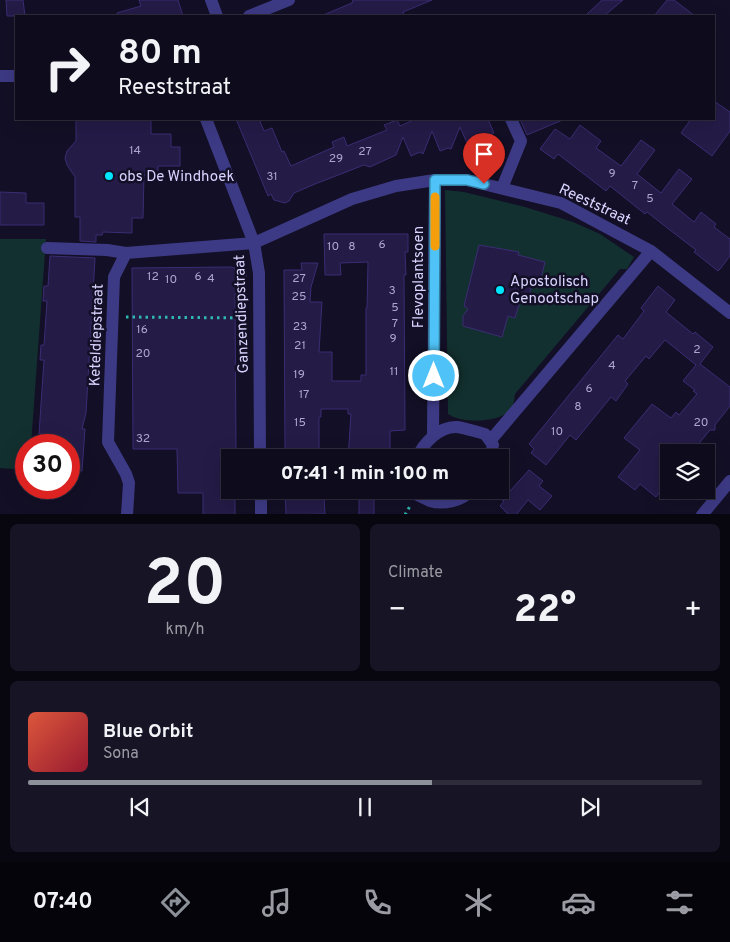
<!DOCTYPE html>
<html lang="en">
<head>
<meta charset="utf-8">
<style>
  :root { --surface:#0e0b1c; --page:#171425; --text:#f1f3f6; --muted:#9b9ba3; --line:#2e2b3b; --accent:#8c9099 }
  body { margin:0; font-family:Overpass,sans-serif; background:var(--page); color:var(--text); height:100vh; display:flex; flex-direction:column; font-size:19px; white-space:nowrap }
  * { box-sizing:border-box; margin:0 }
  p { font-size:16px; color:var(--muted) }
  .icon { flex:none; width:28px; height:28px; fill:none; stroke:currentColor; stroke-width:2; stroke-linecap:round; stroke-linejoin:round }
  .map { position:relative; height:514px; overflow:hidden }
  .drawer { display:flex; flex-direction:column; gap:10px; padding:10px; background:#08060f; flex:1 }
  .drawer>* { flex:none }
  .hud { position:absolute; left:15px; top:15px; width:700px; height:105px; border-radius:0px; box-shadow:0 5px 20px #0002,0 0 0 1px var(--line); background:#0e0b1c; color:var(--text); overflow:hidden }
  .tools { position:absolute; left:660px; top:444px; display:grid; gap:10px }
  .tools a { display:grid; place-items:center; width:55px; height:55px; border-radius:0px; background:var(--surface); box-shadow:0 5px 20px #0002,0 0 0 1px var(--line); font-size:25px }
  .speed { position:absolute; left:15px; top:434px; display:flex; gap:10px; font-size:25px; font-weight:700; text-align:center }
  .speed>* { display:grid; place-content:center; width:65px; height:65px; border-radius:50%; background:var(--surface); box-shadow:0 5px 20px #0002,0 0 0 1px var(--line); line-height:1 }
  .speed .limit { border:8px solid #d22; background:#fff; color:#111 }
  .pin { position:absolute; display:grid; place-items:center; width:42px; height:42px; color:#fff; margin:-51px -21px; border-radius:50% 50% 50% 0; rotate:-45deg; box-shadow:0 0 5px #0007 }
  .pin .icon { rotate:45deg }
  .me { position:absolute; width:55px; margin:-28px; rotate:0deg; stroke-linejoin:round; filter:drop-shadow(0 0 4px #0008) }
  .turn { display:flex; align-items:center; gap:18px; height:105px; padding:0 20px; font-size:22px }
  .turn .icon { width:65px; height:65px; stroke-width:2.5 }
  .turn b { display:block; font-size:35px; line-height:42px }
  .big { font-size:38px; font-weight:800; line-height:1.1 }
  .drawer .widget { flex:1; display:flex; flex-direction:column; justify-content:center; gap:8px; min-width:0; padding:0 18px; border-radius:8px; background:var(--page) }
  .drawer .dial { align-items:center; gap:0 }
  .dial b { font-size:65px; line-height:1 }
  .song { display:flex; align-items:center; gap:15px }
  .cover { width:60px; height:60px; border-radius:8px; background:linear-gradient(135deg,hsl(10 70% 55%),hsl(350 70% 35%)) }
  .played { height:5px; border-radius:2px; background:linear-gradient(90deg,var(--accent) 60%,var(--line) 60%) }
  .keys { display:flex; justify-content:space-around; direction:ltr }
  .heat { display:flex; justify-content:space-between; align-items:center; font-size:28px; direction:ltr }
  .drawer .tiles { flex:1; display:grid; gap:10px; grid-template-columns:1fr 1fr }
  .widget:last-child { grid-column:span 2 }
  .trip { position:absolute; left:221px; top:449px; width:288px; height:50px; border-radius:0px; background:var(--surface); box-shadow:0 5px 20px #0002,0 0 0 1px var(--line); font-weight:800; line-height:50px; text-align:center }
  .tab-bar { display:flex; height:80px; justify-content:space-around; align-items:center; background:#06040b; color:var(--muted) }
  .tab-bar .icon { width:35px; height:35px }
  .tab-bar .selected { color:var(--accent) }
  .tab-bar b { font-size:22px; color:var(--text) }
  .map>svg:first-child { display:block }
</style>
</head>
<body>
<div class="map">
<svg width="730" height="515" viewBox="0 0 730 515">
  <rect width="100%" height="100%" fill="#130f26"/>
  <path fill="#12302f" d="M445 190 464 192 525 207 573 222 600 234 634 257 627 269H620L515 394C514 399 514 406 511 409 500 423 462 424 448 414Z
    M0 239H46L31 445H26V470L0 468Z"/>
  <path fill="#241b47" stroke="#3b2d73" d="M6 0H23L25 16H7Z
    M139 0H178L183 16H118L117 13 141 6Z
    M353 0H432L403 12 404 16H321L352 3Z
    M602 0H623L604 16H585Z
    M667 0H674L695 16H654Z
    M714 101 730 112V131L712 156 681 133 691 119H714Z
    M76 119H151V134H171V147H180V166H158V175H144L143 218H132V233L103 232 102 235H96V242L80 241V217H75V177L67 165 65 158 67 151 76 141Z
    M236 119H259L264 131 272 128 282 152 284 151 291 166 334 147 332 142 344 137 347 146 387 130 384 125 397 120 400 126 416 119H488L494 133 486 136 488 142 470 150 460 127 451 149 448 148 440 151 432 131 423 154 420 152 411 156 403 137 396 155 370 167 364 165 315 184 294 193 289 201 285 203 274 200 271 194 268 196Z
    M520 119H565L527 135Z
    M580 125 601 141 596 148 621 166 641 140 655 150 637 174 661 193 679 169 692 179 672 204 694 222 701 212 716 224 714 227 730 239V256L720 269 718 271 694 252 696 250 670 230 647 212 645 214 610 186 606 191 558 154 554 159 540 149 555 129 570 139Z
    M0 192 26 193V203H44V225H0Z
    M324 234H408V252H405L406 275H404L405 430 390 431V458H348L351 414H348V409H321V417H319V458H306V450H285L284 270H302L301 263H318L311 287 310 302H322L319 352H332V381H361V375H366V308H367L368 262 340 263 341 275H325Z
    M479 245 519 252 518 255 545 262 540 282 533 280 528 300 521 298 515 318 508 316 502 337 463 326V316L468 309 464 306Z
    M50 256 95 258 86 413 82 429H85L82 471 69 470V445H56L57 435 39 434 44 360H40L41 345H44L47 301H43L44 286H48Z
    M230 267 235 268V273H246V294H235L236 451 235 457H230V490H235V515H203V493H178L177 449H133L132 268Z
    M658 286 675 300 666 312 693 334 695 332 713 347 700 364 730 387V406L715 425V430H710L692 452H669V497L661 490 656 497 640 484 635 490 618 477 640 450 624 438 652 404 671 418 676 412 679 415 697 394 693 391 695 390 683 381 696 365 665 340 649 359 646 356 625 381 628 384 616 401 611 397 576 440 570 435 546 465 531 453 534 449 529 444 618 335 623 339 644 311 641 308Z
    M529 470 543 481 539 486 552 496 540 510 528 500 516 515H509L500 506 504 501 502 500Z
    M285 490H311L312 496H324L325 514 286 515Z
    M359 490H374V515H359Z"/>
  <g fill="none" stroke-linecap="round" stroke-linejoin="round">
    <path stroke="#2fb8b0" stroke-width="3" stroke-dasharray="2.5 4" stroke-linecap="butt" d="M126 317 245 318
      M405 515 410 506"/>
    <path stroke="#3d3a85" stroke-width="12" d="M211 0 217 16
      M249 16 289 0
      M0 76H16
      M206 119 254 243 259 273 260 458
      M502 188 521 141 511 119
      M47 248 107 250 126 253
      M433 435 435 180
      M490 441 651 251
      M417 458C423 443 440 426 457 427 466 428 476 432 485 434L493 445 490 458
      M261 490V515
      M415 490V494C420 496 425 499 430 501 443 505 463 501 471 490
      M127 515 129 483 126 474 108 442 114 277 126 253 254 243 352 199 396 186 435 180H467L561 203 651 251 730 313
      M702 515 730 481"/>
  </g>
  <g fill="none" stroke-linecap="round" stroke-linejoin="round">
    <g stroke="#337fa1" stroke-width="12">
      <path id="route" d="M434 376 435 180H467L484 184"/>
    </g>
    <use href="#route" stroke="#4fc3f7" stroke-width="9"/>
    <path stroke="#f59e0b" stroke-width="9" d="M435 246V197"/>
  </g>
  <g fill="#00e5ff" stroke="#130f26" stroke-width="2">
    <circle cx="109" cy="176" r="5"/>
    <circle cx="500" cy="290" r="5"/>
  </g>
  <g text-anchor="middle" stroke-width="5" stroke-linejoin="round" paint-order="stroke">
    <g font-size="12" fill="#aca6d1">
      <text x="135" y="154">14</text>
      <text x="365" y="155">27</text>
      <text x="336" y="162">29</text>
      <text x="612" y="177">9</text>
      <text x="272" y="180">31</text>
      <text x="635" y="189">7</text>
      <text x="650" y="202">5</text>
      <text x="382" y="248">6</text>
      <text x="333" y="250">10</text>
      <text x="352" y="250">8</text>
      <text x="153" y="280">12</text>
      <text x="198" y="280">6</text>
      <text x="211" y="282">4</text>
      <text x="299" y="282">27</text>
      <text x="171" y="283">10</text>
      <text x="392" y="294">3</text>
      <text x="299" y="300">25</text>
      <text x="395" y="311">5</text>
      <text x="395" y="327">7</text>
      <text x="300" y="330">23</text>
      <text x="142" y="333">16</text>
      <text x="393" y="342">9</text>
      <text x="300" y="349">21</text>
      <text x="697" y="353">2</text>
      <text x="143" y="357">20</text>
      <text x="612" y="369">4</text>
      <text x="394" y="375">11</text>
      <text x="299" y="378">19</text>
      <text x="589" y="392">6</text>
      <text x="304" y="398">17</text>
      <text x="578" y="410">8</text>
      <text x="300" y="426">15</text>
      <text x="701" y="426">20</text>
      <text x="557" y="435">10</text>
      <text x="143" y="442">32</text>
    </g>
    <g font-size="15" fill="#d9d4ff" stroke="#130f26" text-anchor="start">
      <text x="119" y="181">obs De Windhoek</text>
      <text x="510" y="286">Apostolisch<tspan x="510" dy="17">Genootschap</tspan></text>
    </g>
    <g font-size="15" fill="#d9d4ff" stroke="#130f26">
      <text transform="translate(595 204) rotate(25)" y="5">Reeststraat</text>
      <text transform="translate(418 277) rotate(-90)" y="5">Flevoplantsoen</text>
      <text transform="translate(241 314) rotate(-92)" y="5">Ganzendiepstraat</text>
      <text transform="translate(96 335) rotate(-88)" y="5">Keteldiepstraat</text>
    </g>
  </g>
</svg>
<div class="tools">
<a><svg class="icon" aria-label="layers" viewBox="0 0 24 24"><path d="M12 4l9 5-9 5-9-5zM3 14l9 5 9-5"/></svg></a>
</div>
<div class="speed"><div class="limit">30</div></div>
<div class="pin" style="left:484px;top:184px;background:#d93025"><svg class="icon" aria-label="arrive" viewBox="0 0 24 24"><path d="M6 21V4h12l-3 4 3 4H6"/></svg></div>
<svg class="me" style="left:434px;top:376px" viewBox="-20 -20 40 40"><circle r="17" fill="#4fc3f7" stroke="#fff" stroke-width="3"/><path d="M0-11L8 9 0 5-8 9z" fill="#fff"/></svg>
<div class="trip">07:41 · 1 min · 100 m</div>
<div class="hud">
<div class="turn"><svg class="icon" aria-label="right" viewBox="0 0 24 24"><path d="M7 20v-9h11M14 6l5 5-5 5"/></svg><div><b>80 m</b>Reeststraat</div></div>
</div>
</div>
<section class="drawer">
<div class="tiles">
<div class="widget dial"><b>20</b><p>km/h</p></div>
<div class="widget"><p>Climate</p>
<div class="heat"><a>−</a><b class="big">22°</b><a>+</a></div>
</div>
<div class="widget">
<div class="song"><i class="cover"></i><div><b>Blue Orbit</b><p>Sona</p></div></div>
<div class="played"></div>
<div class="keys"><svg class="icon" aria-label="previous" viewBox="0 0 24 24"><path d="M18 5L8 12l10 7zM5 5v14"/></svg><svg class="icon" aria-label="pause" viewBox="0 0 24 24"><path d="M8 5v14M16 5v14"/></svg><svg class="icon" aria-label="next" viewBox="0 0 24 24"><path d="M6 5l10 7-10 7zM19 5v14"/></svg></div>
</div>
</div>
</section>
<nav class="tab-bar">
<b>07:40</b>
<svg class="icon selected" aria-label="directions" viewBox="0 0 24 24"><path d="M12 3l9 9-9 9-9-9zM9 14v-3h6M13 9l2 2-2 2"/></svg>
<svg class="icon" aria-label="music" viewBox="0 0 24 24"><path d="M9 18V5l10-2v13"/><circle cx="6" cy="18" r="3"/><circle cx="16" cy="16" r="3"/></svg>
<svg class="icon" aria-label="phone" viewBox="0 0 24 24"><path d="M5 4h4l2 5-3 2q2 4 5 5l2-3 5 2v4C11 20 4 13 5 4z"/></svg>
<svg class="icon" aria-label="climate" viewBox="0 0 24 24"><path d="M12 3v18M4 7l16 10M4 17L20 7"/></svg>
<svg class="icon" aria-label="car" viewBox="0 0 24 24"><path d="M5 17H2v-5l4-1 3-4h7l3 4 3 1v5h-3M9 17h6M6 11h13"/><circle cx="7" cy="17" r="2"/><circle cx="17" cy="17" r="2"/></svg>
<svg class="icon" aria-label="filters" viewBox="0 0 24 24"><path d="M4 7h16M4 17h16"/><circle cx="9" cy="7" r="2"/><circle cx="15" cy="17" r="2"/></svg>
</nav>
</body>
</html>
